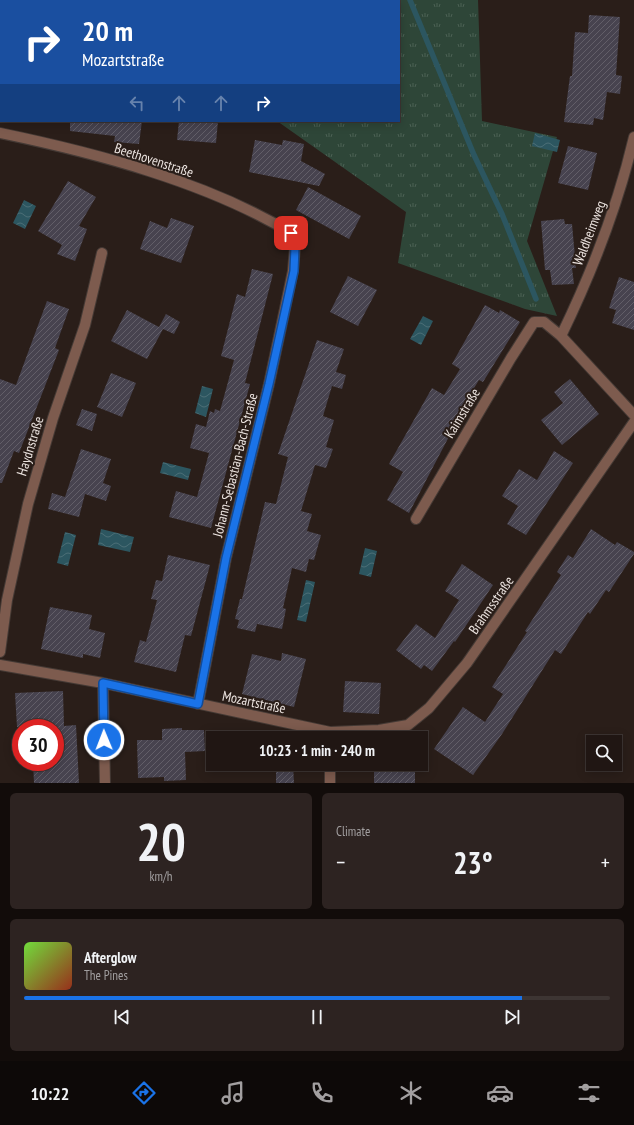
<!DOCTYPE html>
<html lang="en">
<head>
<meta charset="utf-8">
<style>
  :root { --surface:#201613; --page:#2d2321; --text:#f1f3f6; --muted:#a29fa0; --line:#3d3533; --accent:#1a73e8 }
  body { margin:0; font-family:"PT Sans Narrow",sans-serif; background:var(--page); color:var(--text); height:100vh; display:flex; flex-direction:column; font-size:15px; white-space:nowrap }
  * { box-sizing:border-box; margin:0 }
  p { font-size:13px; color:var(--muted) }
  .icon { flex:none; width:22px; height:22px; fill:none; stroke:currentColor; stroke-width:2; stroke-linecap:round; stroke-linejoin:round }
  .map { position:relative; height:783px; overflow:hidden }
  .sheet { display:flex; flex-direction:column; gap:10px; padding:10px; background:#120c0a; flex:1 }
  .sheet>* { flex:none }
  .top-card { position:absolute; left:0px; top:0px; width:400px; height:122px; box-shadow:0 2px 10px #0003,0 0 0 1px var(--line); background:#1a4fa0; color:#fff; overflow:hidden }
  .buttons { position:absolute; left:586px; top:735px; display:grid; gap:8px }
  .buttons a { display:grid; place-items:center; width:36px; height:36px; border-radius:0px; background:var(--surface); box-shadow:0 2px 10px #0003,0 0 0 1px var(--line); font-size:20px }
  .speed { position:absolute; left:12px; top:719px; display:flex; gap:8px; font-size:20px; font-weight:700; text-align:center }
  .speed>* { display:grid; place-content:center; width:52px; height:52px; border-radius:50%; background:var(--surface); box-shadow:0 2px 10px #0003,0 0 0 1px var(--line); line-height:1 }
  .speed .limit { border:6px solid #d22; background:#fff; color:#111 }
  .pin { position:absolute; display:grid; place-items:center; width:34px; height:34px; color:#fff; margin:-17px; border-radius:8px; box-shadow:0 2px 6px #0006 }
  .me { position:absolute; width:44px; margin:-22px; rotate:359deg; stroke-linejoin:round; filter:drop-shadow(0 0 3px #0008) }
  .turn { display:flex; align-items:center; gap:14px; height:84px; padding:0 16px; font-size:18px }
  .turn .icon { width:52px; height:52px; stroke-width:2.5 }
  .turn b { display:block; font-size:28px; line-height:34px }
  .lanes { display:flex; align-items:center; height:38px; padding:0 16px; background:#0003; justify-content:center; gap:20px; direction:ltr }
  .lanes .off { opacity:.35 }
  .big { font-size:30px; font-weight:700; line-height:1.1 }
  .sheet .widget { flex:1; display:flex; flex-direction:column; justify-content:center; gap:6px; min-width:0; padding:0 14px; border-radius:6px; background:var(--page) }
  .sheet .dial { align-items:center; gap:0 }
  .dial b { font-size:52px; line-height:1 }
  .song { display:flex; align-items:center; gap:12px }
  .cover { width:48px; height:48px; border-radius:6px; background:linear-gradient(135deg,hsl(100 70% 55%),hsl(10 70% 35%)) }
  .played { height:4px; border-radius:2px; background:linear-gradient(90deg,var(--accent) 85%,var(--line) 85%) }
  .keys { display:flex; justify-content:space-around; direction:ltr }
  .heat { display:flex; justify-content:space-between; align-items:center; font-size:22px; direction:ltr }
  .sheet .tiles { flex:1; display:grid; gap:10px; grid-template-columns:1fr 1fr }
  .widget:last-child { grid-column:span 2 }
  .trip { position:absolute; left:206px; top:731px; width:222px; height:40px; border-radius:0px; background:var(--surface); box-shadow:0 2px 10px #0003,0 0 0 1px var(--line); font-weight:700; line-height:40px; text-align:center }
  .tabs { display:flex; height:64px; justify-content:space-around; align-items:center; background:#0d0908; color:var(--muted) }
  .tabs .icon { width:28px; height:28px }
  .tabs .current { color:var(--accent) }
  .tabs b { font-size:18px; color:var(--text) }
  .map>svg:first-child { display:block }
</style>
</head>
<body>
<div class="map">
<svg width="634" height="783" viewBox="0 0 634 783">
  <defs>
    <pattern id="grass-tufts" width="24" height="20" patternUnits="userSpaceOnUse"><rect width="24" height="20" fill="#2e4638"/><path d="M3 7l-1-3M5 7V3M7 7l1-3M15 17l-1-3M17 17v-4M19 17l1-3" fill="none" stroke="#4c6154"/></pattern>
    <pattern id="water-waves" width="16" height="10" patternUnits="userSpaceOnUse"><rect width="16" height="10" fill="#2c5660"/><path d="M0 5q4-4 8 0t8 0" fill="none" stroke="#4b6e76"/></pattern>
    <pattern id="building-hatch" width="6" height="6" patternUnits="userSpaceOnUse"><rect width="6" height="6" fill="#47434f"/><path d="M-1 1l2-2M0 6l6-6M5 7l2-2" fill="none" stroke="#625e68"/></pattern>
  </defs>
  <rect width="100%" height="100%" fill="#2a1e19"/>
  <path fill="url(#grass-tufts)" d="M0 0H478L482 121 557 137 527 241 557 316 525 309 398 263 406 212 277 121H399V1H1V46Z"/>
  <path fill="url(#water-waves)" d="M535 133 560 140 557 152 532 146Z
    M24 200 36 206 25 229 13 223Z
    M423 316 433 321 421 345 410 339Z
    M202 386 213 389 206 417 195 413Z
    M163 462 191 469 188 480 160 473Z
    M101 529 134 537 130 552 98 545Z
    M65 532 76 535 68 566 57 563Z
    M365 548 377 551 371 577 359 574Z
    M306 580 315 582 306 622 297 620Z"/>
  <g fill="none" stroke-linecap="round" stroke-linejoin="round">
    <path stroke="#2c5660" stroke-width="5.5" d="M410 0 474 155 502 214 536 299"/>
  </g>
  <path fill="url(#building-hatch)" d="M589 15 620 17 616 75 622 76 620 94 607 92 603 120 594 118 593 125 564 122 570 76H572L575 32 588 33Z
    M70 121H142L139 144 114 142 115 136 70 131Z
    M179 121H218L216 143 177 140Z
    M255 140 282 145 283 140 304 144 301 161 325 174 319 186 249 172Z
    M568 146 597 153 588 190 558 183Z
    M68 181 96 197 79 226 87 229 75 261 57 254 62 245 38 231Z
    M308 187 361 216 349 239 296 210Z
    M171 218 194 226 181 263 140 249 150 221 167 228Z
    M564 219 565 224H572L576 268H572L574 284 552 285 550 270H545L541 221Z
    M252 269 273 274 245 383 250 384 211 528 169 517 176 491 197 497 209 453 190 448 196 424 206 427 210 411 214 413 215 409 220 411 234 360 221 356 237 294 245 297Z
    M348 276 377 290 358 326 330 312Z
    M619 277 634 282V330L612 323 616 310 609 308Z
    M47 301 69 309 55 348 59 350 19 453 14 451 2 483H0V379L16 385Z
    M485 305 499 313 500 310 520 322 483 382 479 380 463 406 468 409 457 429 454 427 409 513 387 500 403 472 389 464 432 388 444 395 460 369 452 364Z
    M127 310 159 327 166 314 180 322 174 334 163 329 147 359 111 341Z
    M317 340 344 349 336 372 346 375 342 389 332 386 323 416 334 420 326 447 333 449 326 468 315 465 301 511 312 514 307 531 321 535 314 560 309 559 306 572 292 568 283 608 286 609 282 629 257 624 255 632 237 628 239 620 235 619 240 599H242L265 502 276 504 288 457 278 454Z
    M111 373 136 383 122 417 97 407Z
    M570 379 599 414 562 445 541 420 563 403 554 392Z
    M82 409 97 414 92 431 76 425Z
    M81 449 111 459 103 483 111 486 106 501 85 494 79 517 48 509 52 493 65 497Z
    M554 451 573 463 526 535 507 524 518 506 502 496 519 469 537 480Z
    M591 529 615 545 617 542 634 552V554L609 592 606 590 590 614 588 612 561 654 555 650 502 734 473 775 434 749 463 707 485 722 503 694 492 687 527 632 525 631 561 575 557 572 568 555 573 558Z
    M168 555 210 565 191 636 185 635 176 672 134 662 140 640 146 642 157 600 151 599 156 580 162 581Z
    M462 564 493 585 455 642 454 641 432 671 424 665 421 669 396 650 416 624 435 638 459 600 445 591Z
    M50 607 92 615 89 629 105 633 100 658 83 654V658L41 649Z
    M282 653 306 659 294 707 242 694 252 654 281 661Z
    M345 681 381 683 379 714 343 712Z
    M63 691 64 726 76 725 79 783H34L33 762H55V728H46V726L17 727 15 693Z
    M182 728V730H204L205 751 185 752 186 780 164 781V777L138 778 137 740H162V729Z
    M276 764H293L294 783H276Z
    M374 764H415V783H374Z"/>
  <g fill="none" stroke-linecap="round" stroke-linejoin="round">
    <g stroke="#453a35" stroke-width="12">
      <path id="minor" d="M0 133C96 153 207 182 291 233L295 247 293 271 269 384 226 558 198 704
        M561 336C592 272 618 206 634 137
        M416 519 511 358 534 322H544L561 336 634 415
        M0 652 7 600 28 504 53 418 85 325 102 253
        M0 665 103 683 330 732
        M103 683 105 783
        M330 738V732L379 730 408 725 429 708 467 663 634 422
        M330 764V783"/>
    </g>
    <use href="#minor" stroke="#7d5b4e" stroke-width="10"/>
  </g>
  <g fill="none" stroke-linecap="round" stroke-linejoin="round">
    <g stroke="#114b97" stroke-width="10">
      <path id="route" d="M104 740 103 683 198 704 226 558 269 384 294 271 295 247 291 233"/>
    </g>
    <use href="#route" stroke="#1a73e8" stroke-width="7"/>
  </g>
  <g text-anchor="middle" stroke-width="4" stroke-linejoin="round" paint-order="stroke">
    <g font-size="14" fill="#ece4e0" stroke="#2a1e19">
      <text transform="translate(154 160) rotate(18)" y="5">Beethovenstraße</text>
      <text transform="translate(589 233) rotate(-69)" y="5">Waldheimweg</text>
      <text transform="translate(462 413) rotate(-59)" y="5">Kaimstraße</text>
      <text transform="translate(30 446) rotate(-73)" y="5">Haydnstraße</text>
      <text transform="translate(235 465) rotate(-76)" y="5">Johann-Sebastian-Bach-Straße</text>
      <text transform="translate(491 605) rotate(-55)" y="5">Brahmsstraße</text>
      <text transform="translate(254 702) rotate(12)" y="5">Mozartstraße</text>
    </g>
  </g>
</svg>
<div class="buttons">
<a><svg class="icon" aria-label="search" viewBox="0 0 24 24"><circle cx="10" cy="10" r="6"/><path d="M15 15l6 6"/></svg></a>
</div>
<div class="speed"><div class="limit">30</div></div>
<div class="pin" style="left:291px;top:233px;background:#d93025"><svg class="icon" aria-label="arrive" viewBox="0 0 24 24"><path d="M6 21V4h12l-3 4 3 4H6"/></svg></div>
<svg class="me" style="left:104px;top:740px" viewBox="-20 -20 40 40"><circle r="17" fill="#1a73e8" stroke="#fff" stroke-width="3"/><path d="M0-11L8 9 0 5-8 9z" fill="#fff"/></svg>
<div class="trip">10:23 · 1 min · 240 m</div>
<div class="top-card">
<div class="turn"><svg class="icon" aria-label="right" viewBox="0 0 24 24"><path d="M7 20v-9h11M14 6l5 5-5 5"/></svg><div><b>20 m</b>Mozartstraße</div></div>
<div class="lanes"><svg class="icon off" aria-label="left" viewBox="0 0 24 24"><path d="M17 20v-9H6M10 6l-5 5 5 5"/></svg><svg class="icon off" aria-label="ahead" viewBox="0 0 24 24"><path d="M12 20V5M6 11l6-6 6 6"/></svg><svg class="icon off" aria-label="ahead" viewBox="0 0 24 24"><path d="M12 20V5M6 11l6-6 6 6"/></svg><svg class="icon" aria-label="right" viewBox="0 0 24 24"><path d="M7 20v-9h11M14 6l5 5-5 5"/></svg></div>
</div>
</div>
<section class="sheet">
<div class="tiles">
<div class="widget dial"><b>20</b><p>km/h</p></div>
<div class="widget"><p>Climate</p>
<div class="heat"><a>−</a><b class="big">23°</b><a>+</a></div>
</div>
<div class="widget">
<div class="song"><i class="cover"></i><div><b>Afterglow</b><p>The Pines</p></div></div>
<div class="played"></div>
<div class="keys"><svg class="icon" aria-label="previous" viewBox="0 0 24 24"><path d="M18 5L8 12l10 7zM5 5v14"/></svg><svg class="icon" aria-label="pause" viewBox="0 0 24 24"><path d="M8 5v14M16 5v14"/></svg><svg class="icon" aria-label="next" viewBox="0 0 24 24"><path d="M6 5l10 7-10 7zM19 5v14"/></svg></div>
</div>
</div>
</section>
<nav class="tabs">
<b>10:22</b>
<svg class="icon current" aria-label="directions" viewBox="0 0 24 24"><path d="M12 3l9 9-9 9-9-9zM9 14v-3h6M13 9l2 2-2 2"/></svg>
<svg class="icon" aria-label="music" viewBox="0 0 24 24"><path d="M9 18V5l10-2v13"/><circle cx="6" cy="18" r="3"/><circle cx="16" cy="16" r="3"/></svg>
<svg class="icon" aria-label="phone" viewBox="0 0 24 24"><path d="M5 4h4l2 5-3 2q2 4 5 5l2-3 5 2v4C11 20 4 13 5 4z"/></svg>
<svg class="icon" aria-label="climate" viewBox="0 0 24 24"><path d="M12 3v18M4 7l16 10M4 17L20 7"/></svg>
<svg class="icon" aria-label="car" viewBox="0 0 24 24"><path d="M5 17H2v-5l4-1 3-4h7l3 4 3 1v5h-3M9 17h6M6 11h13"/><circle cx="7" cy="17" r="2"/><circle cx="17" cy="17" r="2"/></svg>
<svg class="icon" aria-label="filters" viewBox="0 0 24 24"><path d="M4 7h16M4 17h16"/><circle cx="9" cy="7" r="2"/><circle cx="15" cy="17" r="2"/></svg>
</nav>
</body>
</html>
